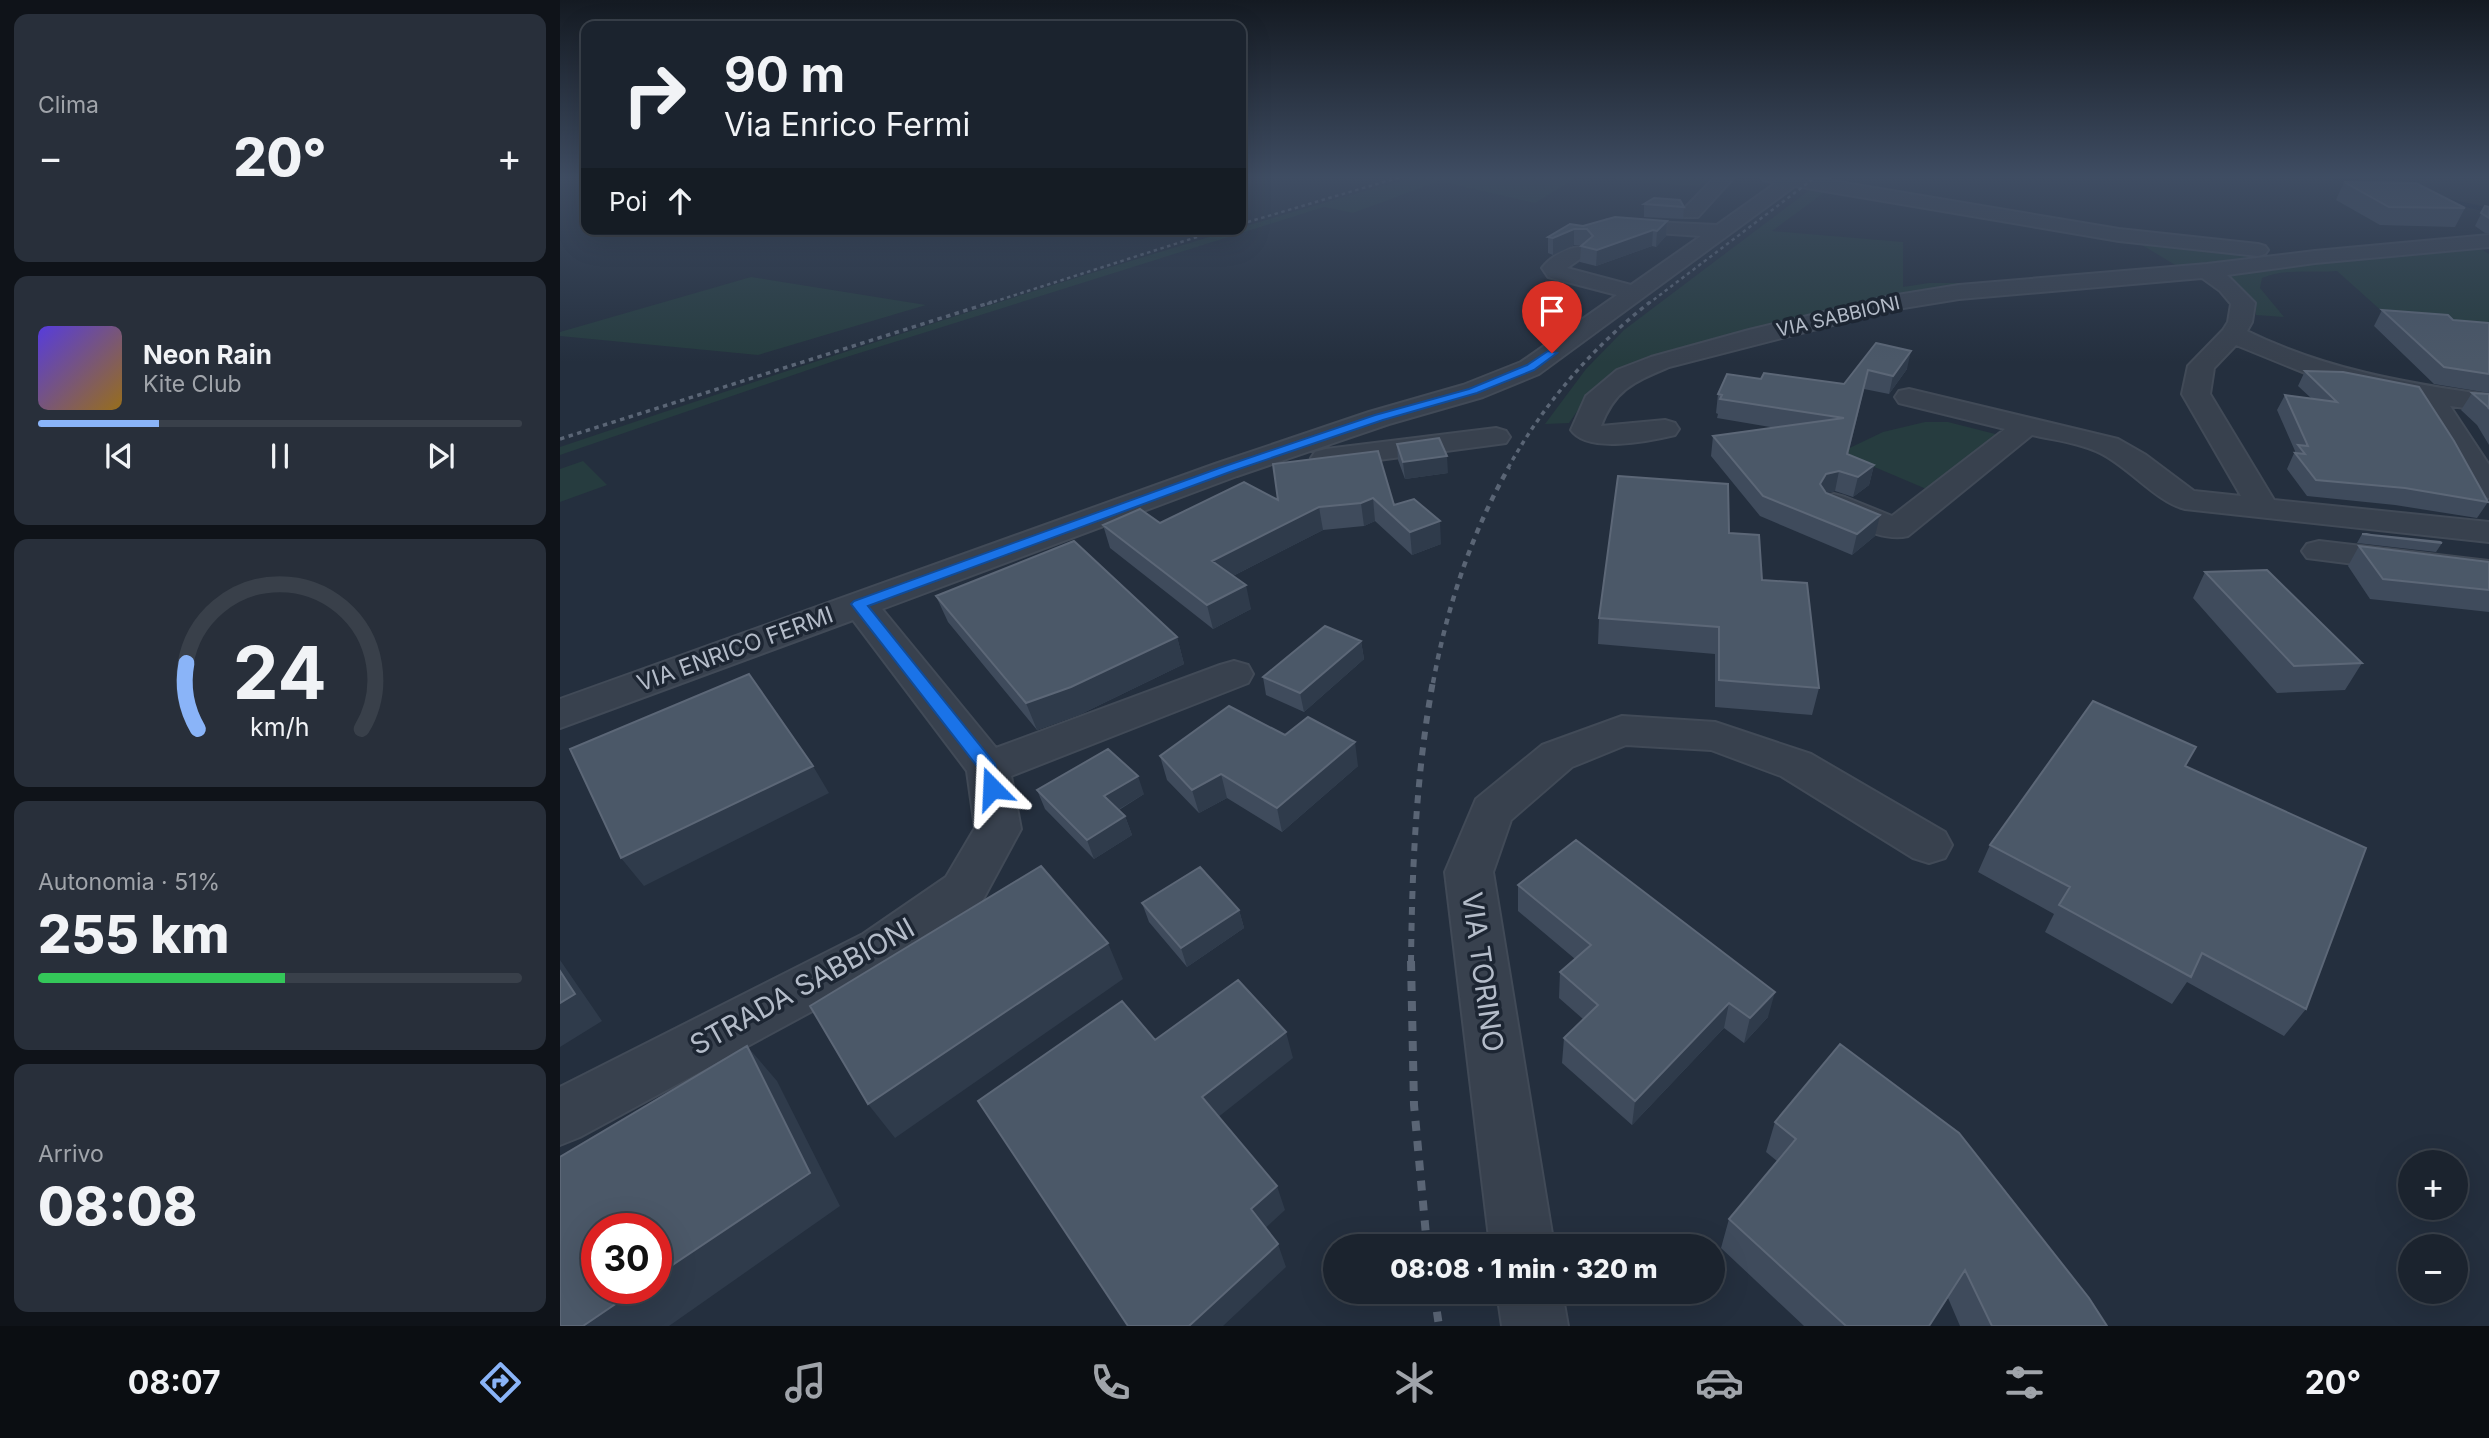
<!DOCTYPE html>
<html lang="it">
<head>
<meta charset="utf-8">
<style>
  :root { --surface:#1b232e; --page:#282f3a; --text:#f1f3f6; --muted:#a0a4aa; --line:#39404a; --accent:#8ab4f8 }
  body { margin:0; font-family:Inter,sans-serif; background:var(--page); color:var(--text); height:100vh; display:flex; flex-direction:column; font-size:26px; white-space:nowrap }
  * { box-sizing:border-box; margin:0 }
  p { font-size:23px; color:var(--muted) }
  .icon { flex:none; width:38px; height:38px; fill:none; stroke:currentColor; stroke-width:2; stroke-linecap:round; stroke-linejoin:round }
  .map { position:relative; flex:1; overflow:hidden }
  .sheet { display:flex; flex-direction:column; gap:14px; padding:14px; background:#0f1319; width:560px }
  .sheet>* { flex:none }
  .guide { position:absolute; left:21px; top:21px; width:665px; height:214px; border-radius:14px; box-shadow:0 7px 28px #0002,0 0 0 2px var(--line); background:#1b232e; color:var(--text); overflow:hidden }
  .tools { position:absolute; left:1838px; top:1150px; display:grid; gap:14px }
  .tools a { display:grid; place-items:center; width:70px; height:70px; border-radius:50%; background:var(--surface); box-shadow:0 7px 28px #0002,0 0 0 2px var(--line); font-size:35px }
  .speed { position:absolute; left:21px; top:1213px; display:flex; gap:14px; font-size:35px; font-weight:700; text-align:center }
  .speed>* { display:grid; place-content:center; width:91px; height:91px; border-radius:50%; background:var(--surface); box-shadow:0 7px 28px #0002,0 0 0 2px var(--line); line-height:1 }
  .speed .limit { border:10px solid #d22; background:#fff; color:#111 }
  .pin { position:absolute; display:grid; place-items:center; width:60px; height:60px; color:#fff; margin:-72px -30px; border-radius:50% 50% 50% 0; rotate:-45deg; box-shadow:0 0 7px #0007 }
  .pin .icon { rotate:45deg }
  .me { position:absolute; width:77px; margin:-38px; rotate:339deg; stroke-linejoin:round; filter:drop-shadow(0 0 5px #0008) }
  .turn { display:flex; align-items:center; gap:24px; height:147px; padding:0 28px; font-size:32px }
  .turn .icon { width:91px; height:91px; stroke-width:2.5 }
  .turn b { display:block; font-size:49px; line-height:60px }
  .then { display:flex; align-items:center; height:66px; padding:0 28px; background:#0003; gap:14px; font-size:26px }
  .big { font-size:52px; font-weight:800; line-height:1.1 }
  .sheet .widget { flex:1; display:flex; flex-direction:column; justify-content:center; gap:10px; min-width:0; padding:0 24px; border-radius:14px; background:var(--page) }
  .sheet .dial { align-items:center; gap:0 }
  .dial svg { height:182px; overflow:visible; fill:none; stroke:var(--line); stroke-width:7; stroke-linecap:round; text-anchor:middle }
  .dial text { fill:var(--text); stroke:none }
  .song { display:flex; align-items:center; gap:21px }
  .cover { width:84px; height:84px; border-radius:10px; background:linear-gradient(135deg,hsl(250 70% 55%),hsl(40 70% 35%)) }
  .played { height:7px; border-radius:4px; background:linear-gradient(90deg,var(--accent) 25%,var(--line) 25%) }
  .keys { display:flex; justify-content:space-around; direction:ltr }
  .heat { display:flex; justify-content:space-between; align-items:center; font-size:38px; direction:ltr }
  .charge { height:10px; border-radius:5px; background:linear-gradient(90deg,#34c759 51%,var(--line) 0) }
  .trip { position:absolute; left:763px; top:1234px; width:402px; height:70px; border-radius:35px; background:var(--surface); box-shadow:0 7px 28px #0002,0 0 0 2px var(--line); font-weight:800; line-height:70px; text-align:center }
  .menu { display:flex; height:112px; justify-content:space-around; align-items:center; background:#0b0e12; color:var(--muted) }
  .menu .icon { width:49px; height:49px }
  .menu .current { color:var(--accent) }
  .menu b { font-size:32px; color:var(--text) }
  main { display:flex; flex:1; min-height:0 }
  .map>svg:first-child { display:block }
</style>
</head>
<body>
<main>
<section class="sheet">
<div class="widget"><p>Clima</p>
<div class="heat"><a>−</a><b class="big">20°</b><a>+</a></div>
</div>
<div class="widget">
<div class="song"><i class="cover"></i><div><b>Neon Rain</b><p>Kite Club</p></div></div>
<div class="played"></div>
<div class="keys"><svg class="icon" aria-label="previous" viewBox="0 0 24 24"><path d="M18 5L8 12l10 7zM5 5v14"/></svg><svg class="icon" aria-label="pause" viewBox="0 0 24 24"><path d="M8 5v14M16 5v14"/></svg><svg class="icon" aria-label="next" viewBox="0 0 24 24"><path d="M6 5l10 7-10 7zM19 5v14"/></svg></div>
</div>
<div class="widget dial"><svg viewBox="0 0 100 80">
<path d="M14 69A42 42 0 1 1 86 69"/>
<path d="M14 69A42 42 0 0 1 9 40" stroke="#8ab4f8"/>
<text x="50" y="56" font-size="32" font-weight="700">24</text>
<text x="50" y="72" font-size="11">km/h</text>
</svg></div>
<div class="widget"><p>Autonomia · 51%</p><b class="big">255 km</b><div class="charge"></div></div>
<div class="widget"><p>Arrivo</p><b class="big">08:08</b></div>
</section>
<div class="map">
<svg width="1929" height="1326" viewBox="0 0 1929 1326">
  <rect width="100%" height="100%" fill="#242f3e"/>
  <path fill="#263c3f" d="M858 176H1019L975 203 879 181 793 213 764 207 277 360 0 455V447C284 351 570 257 858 176Z
    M1028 176H1151L1139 187Z
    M1256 185 1272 187 1212 231 1343 242V287L1369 283H1451L1396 290 1060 373 1032 390 1009 423 985 424 1026 369 1064 330Z
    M1572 239 1700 254 1713 257 1622 269Z
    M1921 249 1929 254V328L1834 322 1777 271C1752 273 1725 268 1702 278L1700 288 1724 317 1696 315C1694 298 1683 291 1669 282L1668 275 1757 261 1767 263Z
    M191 277 366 305 198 355 0 336V332Z
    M1365 422H1388L1443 436 1371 491 1305 463 1275 455 1323 432Z
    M23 461 47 485 0 502V469Z"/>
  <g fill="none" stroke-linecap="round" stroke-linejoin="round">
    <path stroke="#17263c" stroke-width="4.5" d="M1770 176 1811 185
      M1880 199 1929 210"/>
    <g stroke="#414a57" stroke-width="4">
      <path id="minor" d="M1156 176H1175L1138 217H1124L1121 213 1124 209Z
        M1200 176H1243L1559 229 1698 244 1705 246 1708 250 1705 254 1698 256 1559 241 1235 186 979 374 923 397 829 424 677 476 322 609 436 748 660 665 674 661 688 665 693 674 688 683 451 776 461 829 420 905 339 964 20 1137 0 1145V1087L303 934 386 877 415 828 407 771 293 620 0 728V699L655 464 809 412 903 385 961 362 1057 295 988 277 982 268C991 256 1012 244 1026 248L1030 252 1007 268 1071 285 1141 236 1054 230 1047 228 1044 224 1047 220 1157 225 1216 183 1203 180Z
        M1929 235V247L1755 263 1667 275 1695 303 1692 322 1687 331C1764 369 1845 383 1929 395V411L1890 406 1929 465V498L1918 496 1860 401 1757 378 1676 345 1654 368 1650 394 1714 500 1929 522V542L1625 509C1596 502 1569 467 1540 453 1521 443 1493 440 1472 435L1348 536C1321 543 1288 521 1263 511L1258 504 1263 497 1274 494 1285 497 1332 516 1445 429 1339 403 1335 397 1339 391 1349 389 1558 439 1586 455 1634 491 1681 496 1622 394 1628 366 1663 330 1668 322 1671 304 1660 291 1642 278 1399 299 1331 310 1109 367C1074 382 1055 389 1041 426L1105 420 1115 423 1119 429 1115 435C1090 441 1027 454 1011 430L1026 396 1057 370 1091 357 1189 330 1331 296 1399 285 1647 264 1755 251Z
        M936 428 946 431 950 437 946 443 766 467 755 464 751 458 755 452 766 449Z
        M1759 541 1929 561V581L1747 558 1742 551 1747 544Z
        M1062 716 1155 722 1251 754 1385 832 1392 845 1385 858 1369 863 1353 858 1221 776 1151 750 1066 745 1012 767 951 820 933 872 994 1246H930L885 872 916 799 982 745Z
        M937 1292H1002L1008 1326H942Z"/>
    </g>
    <use href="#minor" fill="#38414e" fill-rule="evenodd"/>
    <path stroke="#5a6575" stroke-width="2.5" stroke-dasharray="3.5 3.5" stroke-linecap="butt" d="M681 224 844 176
      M427 304 662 229
      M1088 304 1257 176"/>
    <path stroke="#5a6575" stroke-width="3.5" stroke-dasharray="4.5 4.5" stroke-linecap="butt" d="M0 439 432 302
      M948 468C984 403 1032 348 1090 302"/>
    <path stroke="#5a6575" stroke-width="4.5" stroke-dasharray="6 6" stroke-linecap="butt" d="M873 683C887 607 911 534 949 467"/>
    <path stroke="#5a6575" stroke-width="6" stroke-dasharray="8 8" stroke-linecap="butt" d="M851 963C852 868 856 775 873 681"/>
    <path stroke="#5a6575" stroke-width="8" stroke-dasharray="10 10" stroke-linecap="butt" d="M851 961 854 1105 867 1246
      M874 1292 879 1326"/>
  </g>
  <path fill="#3f4b5c" d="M1784 182 1905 208 1895 227 1820 225 1776 200Z
    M1084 204 1124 207 1123 219 1084 217Z
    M1925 206 1929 207V233H1925L1915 226Z
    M1107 221 1106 236 1096 247 1092 246 1036 266 1020 262 1021 245H1014L993 255 988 253V237L1023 226Z
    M1822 310 1893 320 1929 323V393L1874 384 1814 326Z
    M1316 343 1347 369 1329 394 1304 389 1288 455 1314 465 1309 485 1293 497 1275 491 1267 493 1315 536 1292 555 1200 516 1151 456 1153 436 1216 428 1157 418 1158 414 1156 413 1158 394 1201 379 1284 384Z
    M1745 371 1928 502 1917 518 1835 505 1747 496 1727 469 1735 451 1717 410 1725 395 1751 398 1738 386Z
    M1912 393 1929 394V445L1917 425 1901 410Z
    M837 444 888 473 845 479 838 460Z
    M713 464 834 505 881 544 852 555 815 521 804 526 763 530 673 576 691 609 653 629 550 548 543 525 600 523 718 500Z
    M1169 533 1202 580 1259 688 1252 715 1155 707V654L1038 644 1039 618Z
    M1802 534 1882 543 1876 552 1797 543Z
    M1799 546 1929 562V612L1810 599 1788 566Z
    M1645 572 1802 663 1785 690 1717 693 1633 598Z
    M376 596 617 637 624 664 521 714 477 730 388 622Z
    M801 641 804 659 744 712 706 695 703 677Z
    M725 735 798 766 722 832 667 798 639 813 607 780 600 756Z
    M1626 766 1746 1009 1724 1036 1627 982 1612 1004 1485 932 1494 914 1418 872 1430 845Z
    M477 790 584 794 559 810 565 816 572 835 534 859 485 809Z
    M958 885 1208 1017 1184 1043 1164 1028 1072 1125 1002 1063 1004 1038 1023 1019 999 998 1000 972 1015 959 958 911Z
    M582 903 679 910 684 928 627 967 589 922Z
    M1215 1122 1547 1326H1400L1388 1298 1369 1326H1244L1161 1248 1169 1219 1217 1161 1206 1152Z"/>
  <path fill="#2f3b4b" d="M1107 221 1106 236 1096 247 1097 231Z
    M1014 229V245L993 255V238Z
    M1093 230 1092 246 1036 266 1037 250Z
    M1351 351 1347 369 1329 394 1333 376Z
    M887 456 888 473 845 479 843 462Z
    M1314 465 1309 485 1293 497 1298 477Z
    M1279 471 1275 491 1262 494 1260 484 1266 474Z
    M813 498 815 521 804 526 801 503Z
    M759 507 763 530 657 584 652 561Z
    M1320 515 1315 536 1292 555 1297 534Z
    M880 521 881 544 852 555 850 532Z
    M686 585 691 609 653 629 647 605Z
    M617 637 624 664 521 714 477 730 466 703Z
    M801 641 804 659 744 712 740 693Z
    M795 742 798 766 722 832 717 808Z
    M253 766 269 793 84 886 61 858Z
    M661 774 667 798 639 813 632 790Z
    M578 776 584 794 551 814 544 796Z
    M565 816 572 835 534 859 527 840Z
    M679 910 684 928 627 967 621 948Z
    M548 943 563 979 335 1138 308 1104Z
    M0 960 42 1021 0 1047Z
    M1215 992 1208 1017 1184 1043 1190 1018Z
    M1169 1003 1164 1028 1072 1125 1075 1101Z
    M726 1032 733 1058 652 1122 642 1097Z
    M187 1046 217 1081 280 1206 109 1326H23L79 1288H96V1276Z
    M717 1186 725 1210 700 1233 691 1209Z
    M718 1244 726 1267 663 1326H629Z"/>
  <path fill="#4b5868" stroke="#5c6777" stroke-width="2" d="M1784 182 1856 183 1905 208 1829 207Z
    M1094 198 1120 200 1124 207 1084 204Z
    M1925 206 1929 207V218L1921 213Z
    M1055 217 1107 221 1097 231 1093 230 1037 250 1021 246 1033 236 1027 229H1014L993 238 988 237 1010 224 1023 226Z
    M1822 310 1888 315 1893 320 1929 323V374L1884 367Z
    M1316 343 1351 351 1333 376 1308 370 1287 454 1314 465 1298 477 1279 471 1266 474 1260 484 1266 493 1320 515 1297 534 1203 496 1153 436 1284 418 1160 399 1162 395 1158 394 1167 374 1201 379 1204 373 1284 384Z
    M1745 371 1783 372 1859 387 1894 441 1928 502 1845 488 1756 480 1735 453 1745 454 1738 445 1748 446 1725 395 1777 402Z
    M1912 393 1929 394V409L1928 407Z
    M879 438 887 456 843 462 837 444Z
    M818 451 834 505 854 499 880 521 850 532 813 498 801 503 759 507 652 561 686 585 647 605 543 525 580 509 600 523 684 482 718 500 713 464Z
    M1058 476 1168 484 1169 533 1199 535 1202 580 1247 583 1259 688 1159 680V627L1039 618Z
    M1802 534 1880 542 1882 543Z
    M514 541 617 637 511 687 466 703 376 596Z
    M1799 546 1929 562V590L1823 579Z
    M1707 570 1802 663 1734 666 1645 572Z
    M765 626 801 641 740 693 703 677Z
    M189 674 253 766 61 858 10 749Z
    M1533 701 1636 747 1625 766 1806 848 1746 1009 1642 953 1631 977 1499 905 1510 887 1430 845Z
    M669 706 725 735 748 717 795 742 717 808 661 774 632 790 600 756Z
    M548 749 578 776 544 796 565 816 527 840 477 790Z
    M1016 840 1215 992 1190 1018 1169 1003 1075 1101 1004 1038 1038 1005 1000 972 1031 945 958 885Z
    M481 866 548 943 308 1104 250 1006Z
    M640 867 679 910 621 948 582 903Z
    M0 971 15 994 0 1003Z
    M678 980 726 1032 642 1097 717 1186 691 1209 718 1244 629 1326H568L418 1101 562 1001 595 1040Z
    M1280 1044 1399 1133 1529 1298 1547 1326H1432L1405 1270 1369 1326H1286L1169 1219 1236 1139 1215 1122Z
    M187 1046 250 1173 96 1276V1228H37V1288H79L23 1326H0V1157Z"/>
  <linearGradient id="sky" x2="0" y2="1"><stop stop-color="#141a22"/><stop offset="0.49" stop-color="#3f4d63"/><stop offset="1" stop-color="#3f4d63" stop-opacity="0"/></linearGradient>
  <rect width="1929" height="362" fill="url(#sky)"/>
  <path fill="#1a73e8" stroke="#114b97" stroke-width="2" d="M988 351 997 353 974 370 917 393 823 420 670 472 308 606 435 764 441 788 438 793H425L420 770 291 604 294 601 662 467 815 415 909 389 967 365Z"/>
  <g text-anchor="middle" stroke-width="7" stroke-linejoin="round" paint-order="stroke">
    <g font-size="19" fill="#b4bcc9" stroke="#1d2633">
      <text transform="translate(1278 316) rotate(-13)" y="7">VIA SABBIONI</text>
    </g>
    <g font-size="23" fill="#b4bcc9" stroke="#1d2633">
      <text transform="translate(175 649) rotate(-20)" y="8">VIA ENRICO FERMI</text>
    </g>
    <g font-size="28" fill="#b4bcc9" stroke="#1d2633">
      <text transform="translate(923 972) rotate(82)" y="10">VIA TORINO</text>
      <text transform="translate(242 986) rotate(-29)" y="10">STRADA SABBIONI</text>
    </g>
  </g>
</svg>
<div class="tools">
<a>+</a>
<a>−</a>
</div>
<div class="speed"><div class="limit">30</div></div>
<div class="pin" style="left:992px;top:353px;background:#d93025"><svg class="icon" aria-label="arrive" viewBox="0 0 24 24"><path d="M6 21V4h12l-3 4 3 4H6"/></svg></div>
<svg class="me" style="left:432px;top:788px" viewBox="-20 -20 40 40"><path d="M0-17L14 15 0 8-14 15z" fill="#1a73e8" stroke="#fff" stroke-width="4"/></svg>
<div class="trip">08:08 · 1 min · 320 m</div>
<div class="guide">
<div class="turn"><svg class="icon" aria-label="right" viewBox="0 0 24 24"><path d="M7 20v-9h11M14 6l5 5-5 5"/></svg><div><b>90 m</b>Via Enrico Fermi</div></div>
<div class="then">Poi<svg class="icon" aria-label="ahead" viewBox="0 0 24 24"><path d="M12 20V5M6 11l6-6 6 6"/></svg></div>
</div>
</div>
</main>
<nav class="menu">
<b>08:07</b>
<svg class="icon current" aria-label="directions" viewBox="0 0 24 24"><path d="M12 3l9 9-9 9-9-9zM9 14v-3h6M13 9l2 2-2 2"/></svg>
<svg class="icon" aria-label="music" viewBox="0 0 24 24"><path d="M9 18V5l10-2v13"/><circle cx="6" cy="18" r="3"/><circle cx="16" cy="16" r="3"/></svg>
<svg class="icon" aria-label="phone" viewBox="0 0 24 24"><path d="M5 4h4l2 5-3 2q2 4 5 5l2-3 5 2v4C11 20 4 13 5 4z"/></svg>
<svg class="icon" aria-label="climate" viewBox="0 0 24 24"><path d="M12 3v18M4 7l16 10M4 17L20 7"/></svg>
<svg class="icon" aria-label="car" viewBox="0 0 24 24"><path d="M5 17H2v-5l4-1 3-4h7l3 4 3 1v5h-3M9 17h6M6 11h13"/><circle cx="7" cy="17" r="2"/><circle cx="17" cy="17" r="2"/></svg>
<svg class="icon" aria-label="filters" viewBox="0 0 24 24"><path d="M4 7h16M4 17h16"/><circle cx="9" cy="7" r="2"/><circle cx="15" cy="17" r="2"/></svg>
<b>20°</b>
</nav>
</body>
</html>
